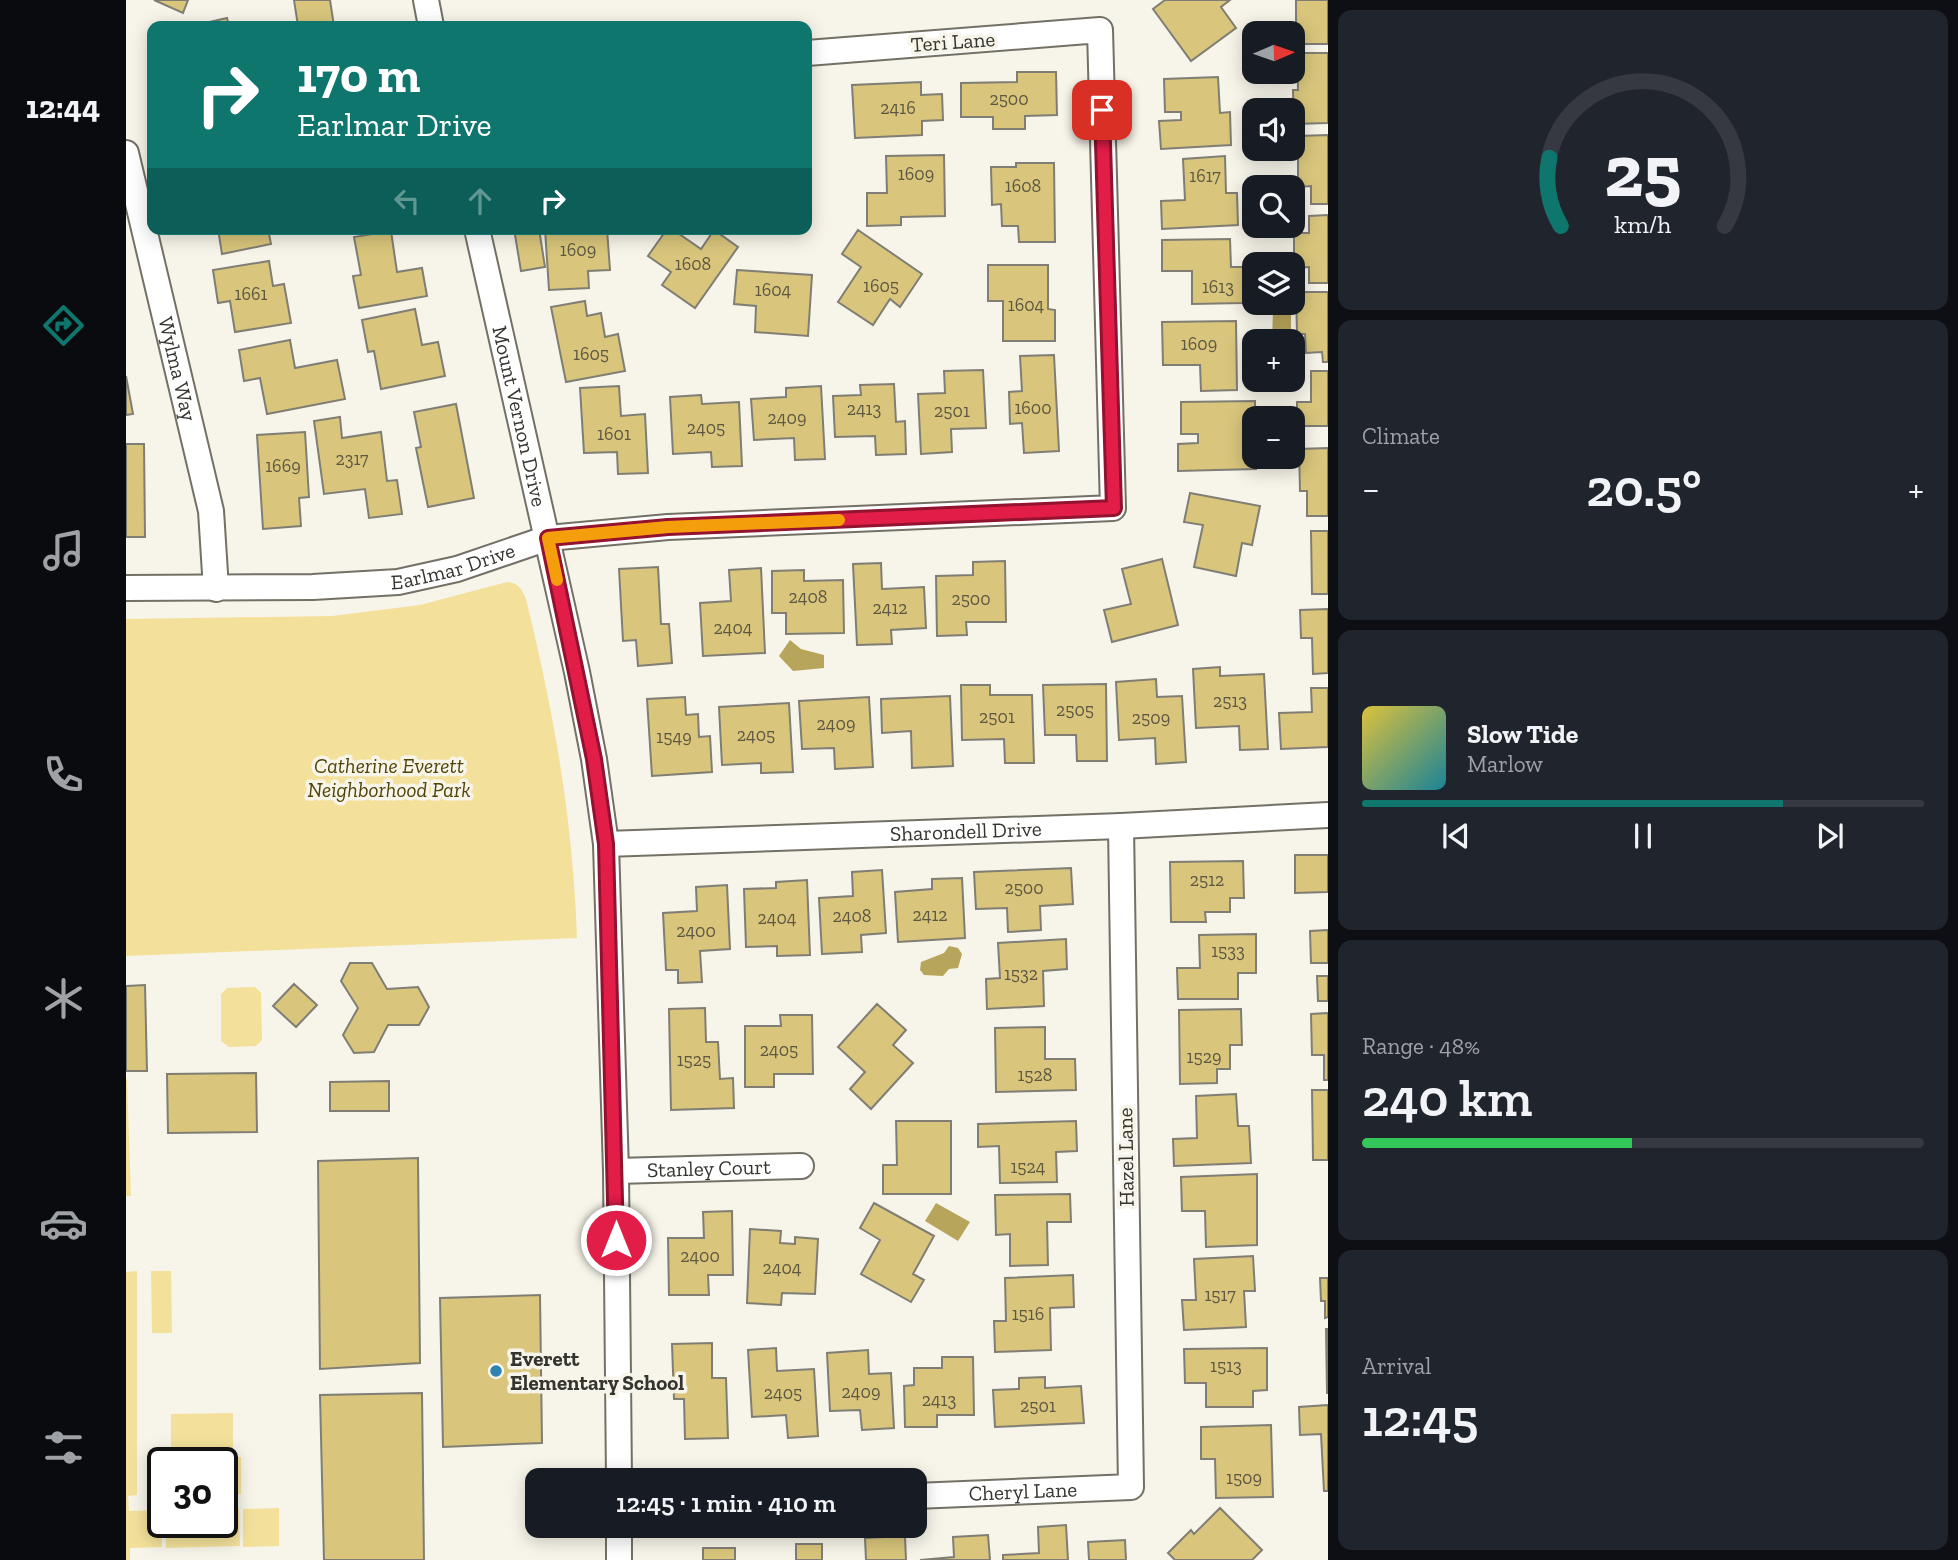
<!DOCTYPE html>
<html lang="en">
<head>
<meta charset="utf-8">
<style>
  :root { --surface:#171b24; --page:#20242c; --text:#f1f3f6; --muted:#9ea1a6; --line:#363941; --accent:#0f766e }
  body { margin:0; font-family:"Zilla Slab",serif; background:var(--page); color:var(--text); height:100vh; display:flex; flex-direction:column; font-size:26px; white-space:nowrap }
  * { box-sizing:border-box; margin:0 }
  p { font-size:23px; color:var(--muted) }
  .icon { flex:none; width:38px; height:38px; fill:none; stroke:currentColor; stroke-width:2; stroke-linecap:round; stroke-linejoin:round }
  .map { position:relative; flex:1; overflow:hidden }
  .side { display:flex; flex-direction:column; gap:10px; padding:10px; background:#0d0f14; width:630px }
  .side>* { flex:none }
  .guide { position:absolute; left:21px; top:21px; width:665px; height:214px; border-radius:14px; box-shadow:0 4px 18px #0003; background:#0f766e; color:#fff; overflow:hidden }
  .needle { width:46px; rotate:88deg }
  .fabs { position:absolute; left:1116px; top:21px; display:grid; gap:14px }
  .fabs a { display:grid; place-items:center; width:63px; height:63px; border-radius:14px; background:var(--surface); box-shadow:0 4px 18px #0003; font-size:35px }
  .speed { position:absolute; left:21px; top:1447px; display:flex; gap:14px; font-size:35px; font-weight:700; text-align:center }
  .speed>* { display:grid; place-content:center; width:91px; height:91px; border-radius:50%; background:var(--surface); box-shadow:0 4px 18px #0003; line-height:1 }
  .speed .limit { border:4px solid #111; border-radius:10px; background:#fff; color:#111 }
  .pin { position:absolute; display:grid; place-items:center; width:60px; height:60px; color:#fff; margin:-30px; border-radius:14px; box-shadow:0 4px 10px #0006 }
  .me { position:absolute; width:77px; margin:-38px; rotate:0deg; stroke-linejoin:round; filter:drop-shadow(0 0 5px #0008) }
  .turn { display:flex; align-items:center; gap:24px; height:147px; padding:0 35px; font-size:32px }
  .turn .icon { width:91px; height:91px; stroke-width:2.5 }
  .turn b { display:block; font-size:49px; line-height:60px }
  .lanes { display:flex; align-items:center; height:66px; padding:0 35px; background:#0003; justify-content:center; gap:35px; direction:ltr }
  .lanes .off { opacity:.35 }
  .big { font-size:52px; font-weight:600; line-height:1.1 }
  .side .widget { flex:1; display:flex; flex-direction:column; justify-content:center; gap:10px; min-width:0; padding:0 24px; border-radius:14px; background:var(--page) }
  .side .dial { align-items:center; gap:0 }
  .dial svg { height:182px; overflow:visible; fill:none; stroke:var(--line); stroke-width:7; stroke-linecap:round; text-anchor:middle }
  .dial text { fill:var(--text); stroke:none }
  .song { display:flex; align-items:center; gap:21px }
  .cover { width:84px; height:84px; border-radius:10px; background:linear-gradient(135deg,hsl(50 70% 55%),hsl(190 70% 35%)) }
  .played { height:7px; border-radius:4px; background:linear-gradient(90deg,var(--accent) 75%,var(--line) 75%) }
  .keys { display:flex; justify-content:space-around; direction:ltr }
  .heat { display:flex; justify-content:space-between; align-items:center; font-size:38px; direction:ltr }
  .charge { height:10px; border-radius:5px; background:linear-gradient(90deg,#34c759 48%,var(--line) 0) }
  .trip { position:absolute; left:399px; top:1468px; width:402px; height:70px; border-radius:14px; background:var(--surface); box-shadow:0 4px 18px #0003; font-weight:600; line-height:70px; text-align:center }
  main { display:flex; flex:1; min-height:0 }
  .tab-bar { display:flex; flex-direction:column; width:126px; justify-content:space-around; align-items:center; background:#090b0e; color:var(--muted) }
  .tab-bar .icon { width:49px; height:49px }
  .tab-bar .selected { color:var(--accent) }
  .tab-bar b { font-size:32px; color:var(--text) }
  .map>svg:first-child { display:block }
</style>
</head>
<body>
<main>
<nav class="tab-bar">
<b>12:44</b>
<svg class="icon selected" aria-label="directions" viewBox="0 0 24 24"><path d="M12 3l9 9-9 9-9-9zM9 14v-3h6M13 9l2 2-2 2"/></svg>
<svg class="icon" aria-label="music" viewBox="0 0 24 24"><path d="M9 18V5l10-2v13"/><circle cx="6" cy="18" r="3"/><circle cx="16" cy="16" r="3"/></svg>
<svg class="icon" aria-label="phone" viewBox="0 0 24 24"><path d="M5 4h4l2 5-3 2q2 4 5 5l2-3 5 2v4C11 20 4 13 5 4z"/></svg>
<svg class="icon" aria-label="climate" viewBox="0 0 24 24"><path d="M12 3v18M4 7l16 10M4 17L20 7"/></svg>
<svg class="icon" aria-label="car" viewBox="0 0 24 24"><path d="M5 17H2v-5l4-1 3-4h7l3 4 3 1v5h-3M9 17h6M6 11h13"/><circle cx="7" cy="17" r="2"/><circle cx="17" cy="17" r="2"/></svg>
<svg class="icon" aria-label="filters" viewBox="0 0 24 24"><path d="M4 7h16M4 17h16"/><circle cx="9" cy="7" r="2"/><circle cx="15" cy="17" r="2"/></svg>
</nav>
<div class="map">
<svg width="1202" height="1560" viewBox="0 0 1202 1560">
  <rect width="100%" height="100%" fill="#f7f4e9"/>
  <path fill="#f3e19b" d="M381 582C392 583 396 589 400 599 428 713 447 820 451 938L0 956V619L206 616 294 605Z
    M129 987 135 993 136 1040 130 1046 103 1047 95 1041V994L101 988Z
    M0 1079H1L5 1196H0Z
    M11 1271V1495L2 1496 3 1511 36 1510V1547L4 1548V1560H0V1272Z
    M25 1271H45L46 1333H26Z
    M107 1413V1453L45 1454V1414Z
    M115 1457V1494L96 1495V1463H38V1458Z
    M113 1508 114 1546 40 1548 39 1523 96 1522V1509Z
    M153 1508V1546L117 1547V1509Z"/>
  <path fill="#b8a55c" d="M1147 309H1165V336L1173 343V357H1167V341H1146Z
    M664 640 675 649 698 655V668L667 671 653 656Z
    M823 946 832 948 836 954 832 968 823 969 817 976 798 975 794 970 795 962 818 953Z
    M810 1203 844 1222 832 1241 799 1221Z"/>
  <path fill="#d9c67c" stroke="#807e74" stroke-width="2" d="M28 0H62L57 13Z
    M168 0H204L208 26H172Z
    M1039 0H1104L1095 7 1110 28 1065 61 1027 9Z
    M1170 0H1202V44H1170Z
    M101 18 103 26H66Z
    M1171 53H1202V123L1168 124 1167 90H1172Z
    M891 72H930L931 115 899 116V129H867V117H835V83L891 82Z
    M1092 77 1094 113 1104 112 1105 145 1035 149 1033 121 1055 120V112H1039L1038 79Z
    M795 82V95L816 94 817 120 796 121V135L729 138 726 85Z
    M1202 135V204H1185V186L1172 187V136Z
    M818 155 819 216 775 217V225L741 226V193H761L760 156Z
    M1099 156 1100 193H1111L1112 225 1036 229 1035 201 1059 200 1057 159Z
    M890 163H928L929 242H893L892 226H876L875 204 866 205 865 167H890Z
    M1202 215V283H1183V267L1168 268V233H1183V216Z
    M92 229H142L145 244 96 254Z
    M388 229H413L419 267 395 271Z
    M419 229H481L484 270 462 271 463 288 423 290Z
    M541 229H546L575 249 588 230 612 247 569 308 536 285 545 272 522 256Z
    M732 230 796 274 774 307 764 299 747 325 712 302 735 267 716 254Z
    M265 231 271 272 296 268 301 296 233 308 227 276 235 275 228 237Z
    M1104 239 1105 267H1117V303L1066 304V271H1036V240Z
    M143 261 147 286 158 284 165 323 109 332 104 301 92 303 87 270Z
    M862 265H922V309L929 310V341H877V301H862Z
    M611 270 686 275 682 336 629 332 630 306 608 304Z
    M1170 292H1202V362H1197L1196 352 1180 353 1179 334H1171Z
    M459 301 461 316 475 313 479 337 492 334 499 371 440 382 425 307Z
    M289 309 296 345 312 342 319 376 255 389 248 351 242 352 236 320Z
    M1110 321 1111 390 1075 391 1074 365H1037L1036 322Z
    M164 340 169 368 211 360 219 399 141 414 134 378 118 381 113 350Z
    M928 355 933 451 898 453 896 423 884 424 883 392 896 391 894 356Z
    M857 370 860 428 825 429 826 452 795 454 792 394 819 393 818 371Z
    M1185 371H1202V426H1171V402H1185Z
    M0 376 7 414 0 415Z
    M768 384 770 422 779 421 780 454 750 455 749 436 709 437 707 396 735 395 734 385Z
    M493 386 495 416 519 414 522 473 492 474 491 452 458 453 454 388Z
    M695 386 699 459 669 460 668 438 628 440 625 399 660 397V388Z
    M575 395 576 404 613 402 616 466 586 467 585 452 547 454 544 397Z
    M1129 401 1130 469 1052 471V444L1072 443V434H1055V402Z
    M330 404 348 498 302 507 290 448 295 447 288 412Z
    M214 417 216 438 255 432 261 481 271 480 276 514 243 518 239 489 198 494 188 421Z
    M179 432 183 497 173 498 175 526 137 529 131 435Z
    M0 444H18L19 537H0Z
    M1202 448V516H1181V491H1174L1173 449Z
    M1064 493 1134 506 1126 545 1116 543 1110 576 1068 567 1077 525 1058 522Z
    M1185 531H1202V594H1186Z
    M1036 559 1052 625 986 642 978 610 1005 604 996 569Z
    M879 561 880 622H840L841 635 811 636 810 576 847 575V562Z
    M755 563 756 589 798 587 800 628 765 630 766 644 731 645 727 564Z
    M532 567 535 624H543L546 663 512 666 510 640 497 641 493 569Z
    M635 568 639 653 577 656 574 603 605 601 603 570Z
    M678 570V581L717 580 718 633 660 634V613H646V571Z
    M1202 609V673L1187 674 1186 638H1175L1174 610Z
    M1094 667V676L1138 674 1142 749 1114 750 1113 726 1070 728 1067 669Z
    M1030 679 1031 697 1056 696 1060 762 1030 764 1029 738 993 740 990 682Z
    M980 684 981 761H951L950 735H919L917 685Z
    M835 685H864V695H906L908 763H879L878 739 836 740Z
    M1185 688H1202V747L1155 749 1153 713 1186 712Z
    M824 696 827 766 786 768 785 731 756 733 755 699Z
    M559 697 560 715 572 714 573 737 584 736 586 772 526 776 521 699Z
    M743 697 747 767 709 769 708 748 676 749 673 701Z
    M663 703 667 772 635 773V763L596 765 593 707Z
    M1169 855H1202V892L1169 893Z
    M1117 861 1118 898H1104V912H1079L1080 922H1045L1044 862Z
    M945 868 947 904 914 906 915 930 882 932 881 908 850 909 848 872Z
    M756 870 760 933 735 935 736 952 696 954 693 898 727 896 726 872Z
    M836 878 839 938 772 942 769 892 806 889V879Z
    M681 880 684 955 651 956V946L620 947 618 889 650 888V882Z
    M601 885 604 949 574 951 576 982 552 983V970H540L537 913 571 911 570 887Z
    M1202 930V963H1185L1184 931Z
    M1130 934V973H1112V999H1052L1051 968H1074L1073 935Z
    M940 939 941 969 917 971 918 1006 861 1009 860 979 874 978 872 943Z
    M224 963H246L261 989 292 987 303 1007 293 1025H262L248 1052 228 1053 217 1035 232 1008 215 981Z
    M1191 976H1202V1001H1192Z
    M168 984 191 1005 170 1027 147 1006Z
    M19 985 21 1071H0V986Z
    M751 1004 780 1030 767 1045 787 1063 745 1109 724 1089 739 1072 712 1047Z
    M579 1008 580 1042H592L594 1079 607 1078 608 1108 545 1110 543 1009Z
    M1115 1009 1116 1045H1104V1069H1091V1083L1054 1084 1053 1010Z
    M1202 1013V1080H1198V1055H1186L1185 1014Z
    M654 1015H686L687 1074H648V1087H619V1026H655Z
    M919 1027V1059H949L950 1090 870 1092 869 1028Z
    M130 1073 131 1132 42 1133 41 1074Z
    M263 1081V1111H204V1082Z
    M1186 1090H1202V1160H1187Z
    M1110 1094 1112 1126H1123L1125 1163 1048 1166 1047 1139 1071 1138 1070 1096Z
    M770 1121H825V1194H757V1165H771Z
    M950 1121 951 1151 930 1152 931 1182 874 1183 873 1146 852 1147V1124Z
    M292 1158 294 1363 194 1369 192 1161Z
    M1131 1174V1245L1080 1247 1079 1211H1056L1055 1177Z
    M944 1194 945 1222H921L922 1265 884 1266V1234L870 1235 869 1195Z
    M748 1203 808 1236 787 1274 798 1280 785 1302 735 1274 754 1240 734 1228Z
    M606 1211 607 1275H582L583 1295H543L542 1238H578L577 1212Z
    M624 1229 655 1231 654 1243 669 1244V1237L692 1239 689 1294 656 1293 655 1305 621 1303Z
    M1127 1256 1129 1291H1118L1120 1327 1058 1330 1056 1300H1070L1068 1259Z
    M947 1275 948 1307 924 1308 925 1350 869 1352 868 1321H880L879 1278Z
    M1194 1278H1202V1317L1199 1318V1301H1195Z
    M414 1295 416 1443 317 1447 314 1298Z
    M1200 1329H1202V1393H1201Z
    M586 1343V1378H600L602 1438 559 1439 558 1399H548L546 1344Z
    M650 1348 651 1371 688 1369 692 1436 662 1438 660 1415 626 1417 622 1350Z
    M1141 1348V1390L1127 1391V1407H1080V1383H1059L1058 1349Z
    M742 1350 743 1374 765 1373 768 1428 736 1430 734 1410 704 1411 701 1353Z
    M816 1357H847L848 1415H811V1427H779L778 1386 788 1385V1368H816Z
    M919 1377V1388L955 1386 958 1423 869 1427 867 1390 893 1389V1378Z
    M296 1393 298 1560H198L194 1395Z
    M1202 1405V1491H1198L1195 1434 1174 1435 1173 1407Z
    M1145 1425 1147 1497 1090 1498 1089 1459H1075V1427Z
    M1094 1508 1136 1550 1126 1560H1049L1042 1553 1065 1530 1068 1534Z
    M940 1525 942 1560H877V1555L913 1553 912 1527Z
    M862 1535 864 1560H794L828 1557 827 1537Z
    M779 1536 780 1560H740L739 1538Z
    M999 1540 1000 1560H963L962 1542Z
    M670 1544H696V1560H670Z
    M577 1548H609V1560H577Z"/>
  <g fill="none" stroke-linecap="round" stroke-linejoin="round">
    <g stroke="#737066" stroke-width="28">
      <g id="street">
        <path d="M300 0 305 26"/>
        <path id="s1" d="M0 153 85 511 90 589"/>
        <path id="s2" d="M351 229 451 672 468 759 480 844 490 1171 493 1480"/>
        <path id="s3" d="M0 588 187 587 272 582 331 569 422 538 542 527 987 508 974 30 681 53"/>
        <path id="s4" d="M480 844 995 826 1202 815"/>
        <path id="s5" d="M490 1171 675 1166"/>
        <path id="s6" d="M789 1496 1005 1487 995 826"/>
        <path d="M493 1526V1560"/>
      </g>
    </g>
    <use href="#street" stroke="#fff" stroke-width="24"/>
  </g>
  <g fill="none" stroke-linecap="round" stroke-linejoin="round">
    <g stroke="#92132f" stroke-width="18">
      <path id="route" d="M490 1240 480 844 468 759 422 538 542 527 988 508 976 110"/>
    </g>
    <use href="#route" stroke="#e11d48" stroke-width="12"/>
    <path stroke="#f59e0b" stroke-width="12" d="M431 580 422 538 542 527 713 520"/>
  </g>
  <circle fill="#2f83b3" stroke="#f7f4e9" stroke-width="2.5" cx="370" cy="1371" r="7"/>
  <g text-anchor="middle" stroke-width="7" stroke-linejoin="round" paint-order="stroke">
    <g font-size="18" fill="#5e5842">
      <text x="883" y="105">2500</text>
      <text x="772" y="114">2416</text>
      <text x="790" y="180">1609</text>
      <text x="1079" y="182">1617</text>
      <text x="897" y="192">1608</text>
      <text x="452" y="256">1609</text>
      <text x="567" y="270">1608</text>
      <text x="755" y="292">1605</text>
      <text x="1092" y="293">1613</text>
      <text x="647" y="296">1604</text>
      <text x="125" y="300">1661</text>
      <text x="900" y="311">1604</text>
      <text x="1073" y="350">1609</text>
      <text x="465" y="360">1605</text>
      <text x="907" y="414">1600</text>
      <text x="738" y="415">2413</text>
      <text x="826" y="417">2501</text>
      <text x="661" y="424">2409</text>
      <text x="580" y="434">2405</text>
      <text x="488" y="440">1601</text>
      <text x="226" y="465">2317</text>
      <text x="157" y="472">1669</text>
      <text x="682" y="603">2408</text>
      <text x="845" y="605">2500</text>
      <text x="764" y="614">2412</text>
      <text x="607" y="634">2404</text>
      <text x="1104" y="707">2513</text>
      <text x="949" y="716">2505</text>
      <text x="871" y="723">2501</text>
      <text x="1025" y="724">2509</text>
      <text x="710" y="730">2409</text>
      <text x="630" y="741">2405</text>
      <text x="548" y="743">1549</text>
      <text x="1081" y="886">2512</text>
      <text x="898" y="894">2500</text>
      <text x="804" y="921">2412</text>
      <text x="726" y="922">2408</text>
      <text x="651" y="924">2404</text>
      <text x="570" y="937">2400</text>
      <text x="1102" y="957">1533</text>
      <text x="895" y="980">1532</text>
      <text x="653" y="1056">2405</text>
      <text x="1078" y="1063">1529</text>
      <text x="568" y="1066">1525</text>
      <text x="909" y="1081">1528</text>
      <text x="902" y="1173">1524</text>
      <text x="574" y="1262">2400</text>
      <text x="656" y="1274">2404</text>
      <text x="1094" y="1301">1517</text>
      <text x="902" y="1320">1516</text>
      <text x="1100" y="1372">1513</text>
      <text x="735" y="1398">2409</text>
      <text x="657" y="1399">2405</text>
      <text x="813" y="1406">2413</text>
      <text x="912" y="1412">2501</text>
      <text x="1118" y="1484">1509</text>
    </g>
    <g font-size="21" fill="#35342f" stroke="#f7f4e9">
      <text transform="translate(827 42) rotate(-4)" y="7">Teri Lane</text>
      <text dy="7" stroke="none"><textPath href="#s1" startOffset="222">Wylma Way</textPath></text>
      <text dy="7" stroke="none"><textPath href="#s2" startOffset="192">Mount Vernon Drive</textPath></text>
      <text dy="7" stroke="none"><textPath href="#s3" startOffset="329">Earlmar Drive</textPath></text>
      <text dy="7" stroke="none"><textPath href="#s4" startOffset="360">Sharondell Drive</textPath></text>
      <text transform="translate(1000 1157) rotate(-91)" y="7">Hazel Lane</text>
      <text dy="7" stroke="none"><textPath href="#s5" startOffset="93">Stanley Court</textPath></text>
      <text dy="7" stroke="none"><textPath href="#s6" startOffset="108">Cheryl Lane</textPath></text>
    </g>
    <g font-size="21" font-style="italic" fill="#504306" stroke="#f7f4e9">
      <text x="263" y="773">Catherine Everett<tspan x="263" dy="24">Neighborhood Park</tspan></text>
    </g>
    <g font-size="21" font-weight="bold" fill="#35342f" stroke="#f7f4e9" text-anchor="start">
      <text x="384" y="1366">Everett<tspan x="384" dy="24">Elementary School</tspan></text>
    </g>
  </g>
</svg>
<div class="fabs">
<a><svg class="needle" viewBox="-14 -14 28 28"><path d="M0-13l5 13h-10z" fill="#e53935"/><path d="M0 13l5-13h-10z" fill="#9ea1a6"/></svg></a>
<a><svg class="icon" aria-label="sound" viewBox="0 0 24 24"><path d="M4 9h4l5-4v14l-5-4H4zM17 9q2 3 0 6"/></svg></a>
<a><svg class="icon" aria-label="search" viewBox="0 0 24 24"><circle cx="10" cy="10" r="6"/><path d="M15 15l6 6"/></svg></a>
<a><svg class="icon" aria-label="layers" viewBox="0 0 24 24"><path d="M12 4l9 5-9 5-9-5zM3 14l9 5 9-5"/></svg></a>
<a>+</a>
<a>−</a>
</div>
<div class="speed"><div class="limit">30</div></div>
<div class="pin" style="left:976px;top:110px;background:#d93025"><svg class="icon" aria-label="arrive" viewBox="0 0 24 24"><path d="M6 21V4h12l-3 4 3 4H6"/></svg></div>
<svg class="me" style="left:490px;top:1240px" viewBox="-20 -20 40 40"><circle r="17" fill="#e11d48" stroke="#fff" stroke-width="3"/><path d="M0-11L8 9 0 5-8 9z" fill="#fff"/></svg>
<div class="trip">12:45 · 1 min · 410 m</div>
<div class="guide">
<div class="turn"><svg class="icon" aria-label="right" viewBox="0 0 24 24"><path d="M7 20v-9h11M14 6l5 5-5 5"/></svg><div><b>170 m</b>Earlmar Drive</div></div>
<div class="lanes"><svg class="icon off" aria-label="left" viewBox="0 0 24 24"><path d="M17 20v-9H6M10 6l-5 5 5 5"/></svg><svg class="icon off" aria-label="ahead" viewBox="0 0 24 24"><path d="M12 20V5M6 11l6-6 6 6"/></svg><svg class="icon" aria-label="right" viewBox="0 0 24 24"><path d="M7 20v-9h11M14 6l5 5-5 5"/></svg></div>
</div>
</div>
<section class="side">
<div class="widget dial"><svg viewBox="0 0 100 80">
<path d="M14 69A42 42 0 1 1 86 69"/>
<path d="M14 69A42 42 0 0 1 9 39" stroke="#0f766e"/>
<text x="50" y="56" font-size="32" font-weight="700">25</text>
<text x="50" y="72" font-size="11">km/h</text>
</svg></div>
<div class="widget"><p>Climate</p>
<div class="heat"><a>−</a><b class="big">20.5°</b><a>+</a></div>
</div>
<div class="widget">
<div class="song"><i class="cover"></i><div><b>Slow Tide</b><p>Marlow</p></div></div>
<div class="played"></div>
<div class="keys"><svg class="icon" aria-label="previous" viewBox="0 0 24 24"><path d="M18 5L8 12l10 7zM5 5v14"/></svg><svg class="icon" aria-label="pause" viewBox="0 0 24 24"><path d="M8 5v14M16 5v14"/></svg><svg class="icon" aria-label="next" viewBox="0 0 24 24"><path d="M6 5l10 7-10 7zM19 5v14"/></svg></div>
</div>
<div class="widget"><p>Range · 48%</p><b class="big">240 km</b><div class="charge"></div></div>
<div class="widget"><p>Arrival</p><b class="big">12:45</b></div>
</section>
</main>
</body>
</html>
